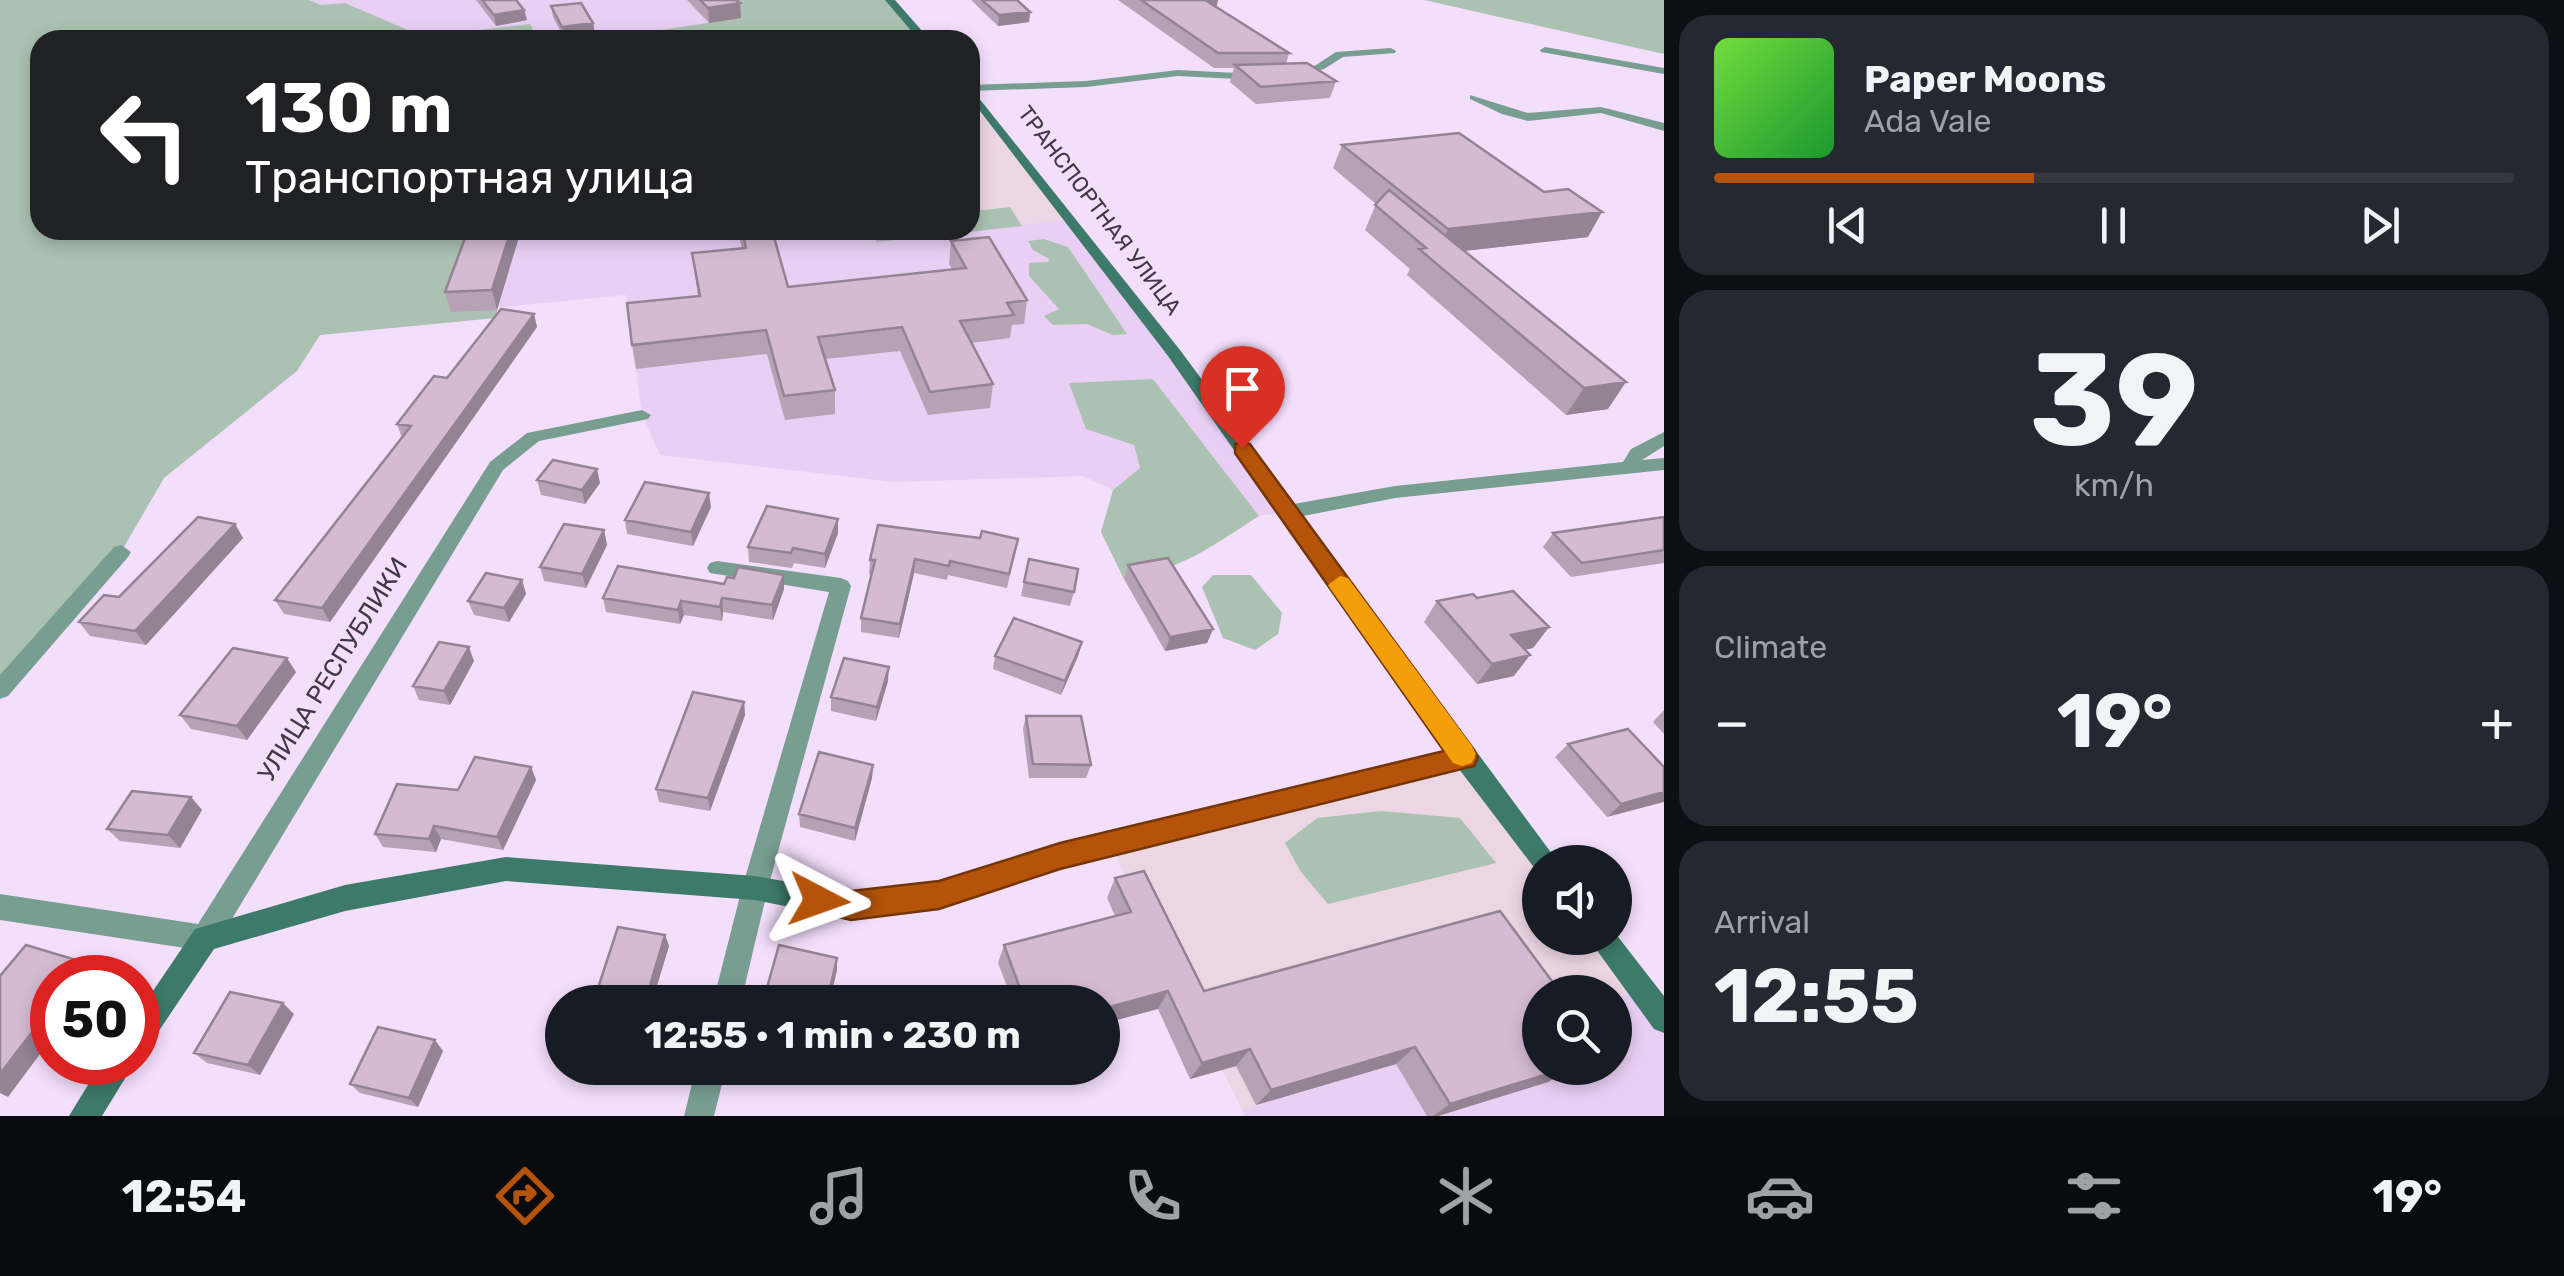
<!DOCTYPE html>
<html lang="en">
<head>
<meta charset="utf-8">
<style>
  :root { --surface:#171b24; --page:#242831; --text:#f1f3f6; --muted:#9ea1a6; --line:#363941; --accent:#b45309 }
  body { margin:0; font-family:Rubik,sans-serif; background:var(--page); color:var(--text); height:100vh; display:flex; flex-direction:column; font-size:38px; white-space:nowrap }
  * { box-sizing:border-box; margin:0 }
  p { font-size:32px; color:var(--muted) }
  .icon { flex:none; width:55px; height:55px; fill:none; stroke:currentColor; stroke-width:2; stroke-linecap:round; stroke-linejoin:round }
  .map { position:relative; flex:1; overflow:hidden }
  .details { display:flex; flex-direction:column; gap:15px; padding:15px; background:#0d0f14; width:900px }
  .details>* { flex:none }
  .hud { position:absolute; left:30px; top:30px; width:950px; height:210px; border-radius:30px; box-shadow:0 5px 15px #0003; background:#202124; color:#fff; overflow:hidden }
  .tools { position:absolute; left:1522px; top:845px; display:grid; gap:20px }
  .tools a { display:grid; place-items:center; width:110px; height:110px; border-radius:50%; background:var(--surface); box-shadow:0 5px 15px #0003; font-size:50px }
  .speed { position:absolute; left:30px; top:955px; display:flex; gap:20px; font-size:50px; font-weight:700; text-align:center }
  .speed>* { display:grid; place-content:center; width:130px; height:130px; border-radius:50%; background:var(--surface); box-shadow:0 5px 15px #0003; line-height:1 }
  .speed .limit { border:15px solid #d22; background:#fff; color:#111 }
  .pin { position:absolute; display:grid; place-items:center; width:85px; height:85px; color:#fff; margin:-102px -42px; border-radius:50% 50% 50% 0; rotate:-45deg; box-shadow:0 0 10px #0007 }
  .pin .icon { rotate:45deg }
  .me { position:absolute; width:110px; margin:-55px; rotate:94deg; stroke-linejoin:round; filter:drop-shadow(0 0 8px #0008) }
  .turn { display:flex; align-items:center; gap:35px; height:210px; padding:0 50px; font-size:45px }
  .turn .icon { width:130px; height:130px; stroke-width:2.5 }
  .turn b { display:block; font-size:70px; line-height:85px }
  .big { font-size:75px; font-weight:700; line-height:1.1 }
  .details .widget { flex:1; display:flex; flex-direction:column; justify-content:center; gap:15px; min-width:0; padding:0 35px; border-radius:30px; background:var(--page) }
  .details .dial { align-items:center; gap:0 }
  .dial b { font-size:130px; line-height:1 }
  .song { display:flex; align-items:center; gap:30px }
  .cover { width:120px; height:120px; border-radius:15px; background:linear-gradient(135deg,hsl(100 70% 55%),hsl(130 70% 35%)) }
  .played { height:10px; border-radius:5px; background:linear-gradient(90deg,var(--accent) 40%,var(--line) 40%) }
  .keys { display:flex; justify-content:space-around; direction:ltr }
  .heat { display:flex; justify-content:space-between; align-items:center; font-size:55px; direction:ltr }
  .trip { position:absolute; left:545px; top:985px; width:575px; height:100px; border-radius:50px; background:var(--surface); box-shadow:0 5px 15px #0003; font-weight:700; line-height:100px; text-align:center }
  .tab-bar { display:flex; height:160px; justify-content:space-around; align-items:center; background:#090b0e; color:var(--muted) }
  .tab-bar .icon { width:70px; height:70px }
  .tab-bar .selected { color:var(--accent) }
  .tab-bar b { font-size:45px; color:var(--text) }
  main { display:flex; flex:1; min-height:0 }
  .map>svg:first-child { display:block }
</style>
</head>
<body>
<main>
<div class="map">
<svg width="1664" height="1116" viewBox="0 0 1664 1116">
  <rect width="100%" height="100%" fill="#f3defc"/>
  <path fill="#ecd6e3" d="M992 115 1072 219 1022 226 1010 207 975 211 970 206V117Z
    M1464 758 1545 862H1540V938H1602L1641 989 1615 998V992H1540V1021L1242 1110 1110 844Z"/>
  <path fill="#e9cff4" d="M309 0H722L741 18 594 40H538L530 24 451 33 408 30 345 3 321 5Z
    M1072 219 1288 512 1259 516 1153 379 1086 429 1134 445 1140 468 1113 490 1083 476 895 482 660 455 642 415 626 295 451 312 480 230H870L877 242Z
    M1641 989 1664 1019V1116H1245L1242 1110 1540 1021V1068H1615V998Z"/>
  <path fill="#abc1b1" d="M0 0H309L321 5 345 3 408 30 451 33 530 24 538 40H40V230H480L497 310 496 318 320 335 297 371 164 478 121 552 0 690Z
    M722 0H890L925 40H594L740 18Z
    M1424 0H1664V54Z
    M970 206 975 211 1010 207 1022 226 877 242 870 230H970Z
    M1044 239 1068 247 1127 334 1113 335 1087 324 1053 325 1044 316 1059 309 1029 276V263L1048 262 1049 259 1033 250 1028 241Z
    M1153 379 1259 516C1209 548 1183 569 1124 579L1101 532 1113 490 1140 468 1134 445 1086 429 1069 383Z
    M1213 575H1251L1282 613 1278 634 1255 650 1223 638 1202 587Z
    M1381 811 1460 818 1496 863 1328 904 1301 872 1285 843 1317 818Z"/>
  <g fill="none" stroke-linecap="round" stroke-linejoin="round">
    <path fill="#789e91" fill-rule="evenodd" d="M1545 47 1664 68V74L1541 52 1540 50Z
      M1391 48 1396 51 1395 53 1343 57 1324 69 1291 78 1286 75 1316 65 1336 52Z
      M1178 70 1257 74 1262 77 1257 80 1178 76 1086 87 970 91V85L1086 81Z
      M1470 95 1528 113 1601 107 1664 123V131L1601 113 1528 121 1502 114 1470 99Z
      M642 410 651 415 648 419 539 441 503 470 215 947 205 951 0 920V894L198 924 490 462 527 433Z
      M1664 432V446L1642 460 1664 458V470L1395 498 1288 519 1278 512 1288 505 1395 486 1623 462 1631 449Z
      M121 545 131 552 128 557 8 696 0 699V675L114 547Z
      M717 561 841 578 848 581 851 586 768 888 741 1002H713L742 888 829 592 710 573 707 568 710 563Z
      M696 1068H726L714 1116H684Z"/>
    <path fill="#3e7a69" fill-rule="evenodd" d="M885 0H895L930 40H919Z
      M970 87 1180 350 1558 862H1540V872L1536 870 1459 769 1060 868 939 907 851 919 755 900 506 881 345 911 214 949 148 1047 138 1051V1013L195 929 345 885 506 857 755 876 851 893 939 883 1060 844 1446 752 1168 356 970 98Z
      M1615 933 1664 996V1033L1654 1029 1588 938H1615Z
      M102 1062H135L102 1116H69Z"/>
  </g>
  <path fill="#b6a1b5" d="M476 0H516L524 10 527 20 496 26Z
    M687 0H736L741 18 709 23Z
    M971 0H1017L1030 12 1029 22 998 26Z
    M1118 0H1218L1216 7 1289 53 1286 64 1336 81 1330 98 1256 104 1230 82 1234 68H1214Z
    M551 6 593 23 595 34 564 38 553 17Z
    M1342 145 1588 237 1464 251 1608 409 1566 415 1407 275 1410 269 1365 230 1376 204 1333 168Z
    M521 230 497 310 451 312 445 292Z
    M527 230H596L529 236Z
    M737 230H772L788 287 952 269 949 264 951 241 1027 300 1024 324 1012 325 1010 338 971 343 993 384 990 408 928 415 900 351 825 359 835 390V414L785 420 767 354 636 369 632 345 698 296 692 253 742 248Z
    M534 314 537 327 330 622 284 614 275 600 402 438 397 424Z
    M537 480 600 483 585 504 541 495Z
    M711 507 693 546 627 534 625 520Z
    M1664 517V563L1571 577 1543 547 1553 533Z
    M235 524 243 538 146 645 90 636 79 622Z
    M604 530 607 545 586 588 544 581 540 567Z
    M838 533 825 568 794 563 792 568 749 562 748 547Z
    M980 538 1018 539 1007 588 948 575 947 580 914 573 899 638 861 632V618L872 574H869L870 560Z
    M1029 559 1074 592 1070 606 1021 596Z
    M1128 565 1213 629 1207 643 1165 651 1124 579Z
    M522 580 526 594 509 622 474 615 468 601Z
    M724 584 784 589 773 620 723 612 722 621 684 615 680 624 606 612 603 598Z
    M1437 601 1549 627 1533 648 1524 649 1514 676 1477 684 1424 622Z
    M1082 642 1078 656 1061 695 993 669 995 656Z
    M474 661 450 705 419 700 413 686Z
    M296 672 247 740 191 729 180 715Z
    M888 681 876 721 831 711V697Z
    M744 702 745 715 710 811 659 802 656 789Z
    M1664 710V734L1653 722Z
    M1026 716 1091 765 1086 778H1029L1023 729Z
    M1568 744 1664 767 1607 817 1555 757Z
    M873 765 872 778 855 841 800 827 799 814Z
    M531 767 536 780 503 850 441 839 436 852 383 847 375 834 458 790Z
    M191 797 202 810 180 848 120 841 107 829Z
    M1115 878 1204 991 1540 992V1068H1570L1548 1082 1438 1116H1427L1396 1064 1256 1105 1236 1066 1190 1079 1158 1009 1102 1002H1013L998 963 1004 945 1115 916 1107 898Z
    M665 935 669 946 652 1002H598L595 997Z
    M294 1014 260 1075 207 1063 194 1053Z
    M443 1051 418 1107 360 1093 350 1084Z"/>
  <path fill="#948393" d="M1199 0H1218L1216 9Z
    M740 3 741 18 709 23 708 8Z
    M524 10 527 20 496 26 494 15Z
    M1030 12 1029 22 998 26 999 15Z
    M593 23 595 34 564 38 562 27Z
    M1602 212 1588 237 1436 254 1448 229Z
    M511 230H521L497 310 492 290Z
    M534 314 537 327 330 622 322 608Z
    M1626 382 1608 409 1566 415 1584 388Z
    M597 469 600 483 585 504 582 490Z
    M709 493 711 507 693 546 691 532Z
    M838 519V533L825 568V554Z
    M235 524 243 538 146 645 135 631Z
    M604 530 607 545 586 588 582 574Z
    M915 559 914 573 899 638 900 624Z
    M784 575V589L773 620 772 605Z
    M522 580 526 594 509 622 504 608Z
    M722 598 723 612 722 621 720 607Z
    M681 601 684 615 680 624 678 610Z
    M1549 627 1533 648 1496 656 1511 635Z
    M1213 629 1207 643 1165 651 1170 637Z
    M1082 642 1078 656 1061 695 1065 681Z
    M469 647 474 661 450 705 444 691Z
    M1530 655 1514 676 1477 684 1492 664Z
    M287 658 296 672 247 740 237 726Z
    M889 667 888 681 876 721 877 707Z
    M744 702 745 715 710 811 708 798Z
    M873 765 872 778 855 841V828Z
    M531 767 536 780 503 850 497 837Z
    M1664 792V802L1607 817 1621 804Z
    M191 797 202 810 180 848 168 835Z
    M434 826 441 839 436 852 429 839Z
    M665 935 669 946 652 1002H645Z
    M837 958V970L830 1002H827Z
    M86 963 101 974 98 978H75Z
    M1168 991 1158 1009 1102 1024V1009Z
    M283 1003 294 1014 260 1075 248 1065Z
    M52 1006V1038L8 1097 0 1093V1074Z
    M435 1040 443 1051 418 1107 409 1098Z
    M1415 1047 1396 1064 1256 1105 1271 1090Z
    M1250 1049 1236 1066 1190 1079 1202 1063Z
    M1567 1068H1570L1548 1082 1438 1116H1433L1450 1104Z"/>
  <path fill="#d4bbd2" stroke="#948393" stroke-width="2.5" d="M482 0H516L524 10 494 15Z
    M700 0H736L740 3 708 8Z
    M982 0H1017L1030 12 999 15Z
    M1141 0H1205L1289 53H1218Z
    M581 3 593 23 562 27 551 6Z
    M1307 63 1336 81 1261 87 1235 65Z
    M1459 133 1544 192 1568 189 1602 212 1448 229 1342 145Z
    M1389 190 1626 382 1584 388 1419 249 1426 248 1375 205Z
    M468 230H511L492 290 445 292Z
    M742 230H772L788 287 966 268 951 241 989 237 1027 300 1007 303 1014 315 960 321 993 384 930 392 902 327 818 337 835 390 784 396 766 330 632 345 627 303 700 296 692 253 746 248Z
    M501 309 534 314 322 608 275 600 411 426 397 424 434 376 447 378Z
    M553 460 597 469 582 490 537 480Z
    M645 482 709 493 691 532 625 520Z
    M767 506 838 519 825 554 793 548 791 553 748 547Z
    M198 517 235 524 135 631 79 622 104 595 119 597Z
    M1664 517V550L1582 563 1553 533Z
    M564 524 604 530 582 574 540 567Z
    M878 525 980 538 982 531 1018 539 1009 574 950 561 949 566 915 559 900 624 861 618 875 560H870Z
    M1168 558 1213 629 1170 637 1128 565Z
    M1029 559 1078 569 1074 592 1024 582Z
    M618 566 724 584 727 577 734 578 738 567 784 575 772 605 722 598 720 607 681 601 678 610 603 598Z
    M486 573 522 580 504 608 468 601Z
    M1513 591 1549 627 1511 635 1530 655 1492 664 1437 601 1473 594 1477 598Z
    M1014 618 1082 642 1065 681 995 656Z
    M439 642 469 647 444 691 413 686Z
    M233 648 287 658 237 726 180 715Z
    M844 658 889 667 877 707 831 697Z
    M693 692 744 702 708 798 656 789Z
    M1026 716H1081L1091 765 1033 764Z
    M1628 729 1664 767V792L1621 804 1568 744Z
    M819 752 873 765 855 828 799 814Z
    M475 757 531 767 497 837 434 826 429 839 375 834 397 784 458 790Z
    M132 791 191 797 168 835 107 829Z
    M1144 871 1204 991 1500 911 1560 992H1540V1011L1535 1012 1540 1019V1068H1567L1450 1104 1415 1047 1271 1090 1250 1049 1202 1063 1168 991 1102 1009V1002H1025L1004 945 1131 912 1115 878Z
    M618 927 665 935 645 1002H627L595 997Z
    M26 945 86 963 75 978H52V1006L0 1074V976Z
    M779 945 837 958 827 1002H763Z
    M230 992 283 1003 248 1065 194 1053Z
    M378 1027 435 1040 409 1098 350 1084Z"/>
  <path fill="#b45309" stroke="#753606" stroke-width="2.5" d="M1242 442 1250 444 1474 750 1478 758 1474 766 1060 869 939 909 851 920 808 910 804 900 808 890 819 885 851 891 939 881 1060 843 1444 751 1235 453V444Z"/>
  <path fill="#f59e0b" d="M1340 576 1348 578 1472 746 1476 754 1472 763 1462 766 1453 763 1332 591 1328 585Z"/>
  <g text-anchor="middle" stroke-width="9" stroke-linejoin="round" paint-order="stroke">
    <g font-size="22" fill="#403844" stroke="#f3defc">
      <text transform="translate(1100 210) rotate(53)" y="8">ТРАНСПОРТНАЯ УЛИЦА</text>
    </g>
    <g font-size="25" fill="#403844" stroke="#f3defc">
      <text transform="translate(332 669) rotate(-58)" y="9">УЛИЦА РЕСПУБЛИКИ</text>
    </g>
  </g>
</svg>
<div class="tools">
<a><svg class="icon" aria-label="sound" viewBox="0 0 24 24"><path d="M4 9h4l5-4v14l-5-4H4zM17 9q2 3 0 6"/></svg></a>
<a><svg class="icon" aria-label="search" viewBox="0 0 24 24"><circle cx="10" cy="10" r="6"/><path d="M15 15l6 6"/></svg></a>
</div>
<div class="speed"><div class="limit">50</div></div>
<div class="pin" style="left:1242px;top:448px;background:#d93025"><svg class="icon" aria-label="arrive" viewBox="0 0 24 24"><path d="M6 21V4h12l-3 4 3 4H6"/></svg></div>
<svg class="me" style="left:819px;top:900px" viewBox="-20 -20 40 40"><path d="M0-17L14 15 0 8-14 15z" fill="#b45309" stroke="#fff" stroke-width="4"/></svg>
<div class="trip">12:55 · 1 min · 230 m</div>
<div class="hud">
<div class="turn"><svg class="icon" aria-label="left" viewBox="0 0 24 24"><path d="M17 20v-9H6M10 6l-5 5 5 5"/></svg><div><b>130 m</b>Транспортная улица</div></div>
</div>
</div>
<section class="details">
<div class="widget">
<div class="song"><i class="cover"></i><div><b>Paper Moons</b><p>Ada Vale</p></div></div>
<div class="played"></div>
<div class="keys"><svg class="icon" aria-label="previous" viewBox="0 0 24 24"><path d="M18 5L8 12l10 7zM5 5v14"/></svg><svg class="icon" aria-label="pause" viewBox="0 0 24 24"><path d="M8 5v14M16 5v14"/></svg><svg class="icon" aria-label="next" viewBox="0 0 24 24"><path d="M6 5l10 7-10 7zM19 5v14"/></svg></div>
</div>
<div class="widget dial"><b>39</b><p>km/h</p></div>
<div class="widget"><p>Climate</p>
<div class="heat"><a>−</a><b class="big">19°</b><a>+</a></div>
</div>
<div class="widget"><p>Arrival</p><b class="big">12:55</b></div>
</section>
</main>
<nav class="tab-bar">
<b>12:54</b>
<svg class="icon selected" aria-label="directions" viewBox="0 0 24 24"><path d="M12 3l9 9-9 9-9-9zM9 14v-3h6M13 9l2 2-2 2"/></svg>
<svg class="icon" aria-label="music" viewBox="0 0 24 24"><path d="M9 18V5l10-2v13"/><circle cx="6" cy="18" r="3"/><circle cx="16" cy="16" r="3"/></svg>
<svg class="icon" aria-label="phone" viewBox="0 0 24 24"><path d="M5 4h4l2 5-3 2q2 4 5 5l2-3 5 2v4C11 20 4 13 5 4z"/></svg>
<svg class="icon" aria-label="climate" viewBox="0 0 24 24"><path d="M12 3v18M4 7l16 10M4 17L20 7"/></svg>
<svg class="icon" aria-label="car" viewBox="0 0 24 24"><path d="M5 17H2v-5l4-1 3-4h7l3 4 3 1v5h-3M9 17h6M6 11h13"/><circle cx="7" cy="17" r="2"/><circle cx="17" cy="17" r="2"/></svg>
<svg class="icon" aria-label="filters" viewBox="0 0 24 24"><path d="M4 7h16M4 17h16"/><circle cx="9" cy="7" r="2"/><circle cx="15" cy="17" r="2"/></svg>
<b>19°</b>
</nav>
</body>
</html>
